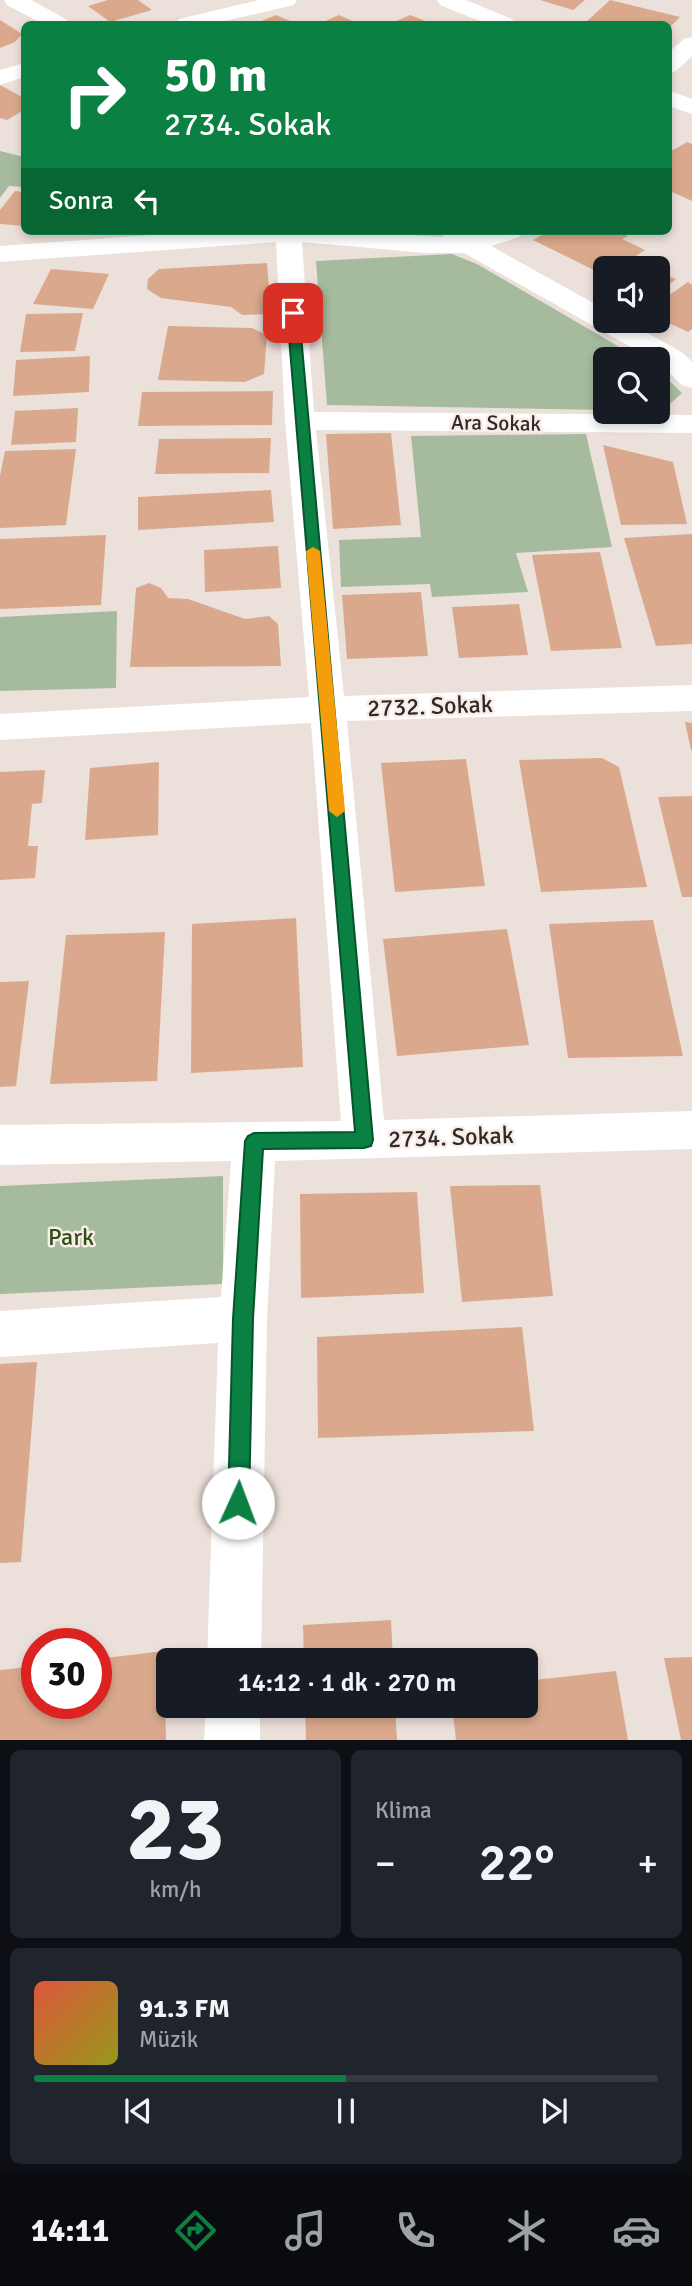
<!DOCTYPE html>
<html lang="tr">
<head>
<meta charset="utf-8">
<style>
  :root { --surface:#171b24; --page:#20242c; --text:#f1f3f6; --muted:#9ea1a6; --line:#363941; --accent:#0b8043 }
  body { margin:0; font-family:Signika,sans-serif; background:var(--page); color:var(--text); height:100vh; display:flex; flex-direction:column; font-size:26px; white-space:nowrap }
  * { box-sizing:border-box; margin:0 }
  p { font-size:23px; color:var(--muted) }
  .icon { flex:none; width:38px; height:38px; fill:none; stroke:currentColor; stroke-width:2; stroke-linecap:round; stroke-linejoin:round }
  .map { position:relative; height:1740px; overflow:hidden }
  .details { display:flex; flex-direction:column; gap:10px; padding:10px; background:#0d0f14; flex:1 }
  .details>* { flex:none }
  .hud { position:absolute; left:21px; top:21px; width:651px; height:214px; border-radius:10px; box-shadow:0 4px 10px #0003; background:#0b8043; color:#fff; overflow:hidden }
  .buttons { position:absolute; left:593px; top:256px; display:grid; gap:14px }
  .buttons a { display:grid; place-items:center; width:77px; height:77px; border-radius:10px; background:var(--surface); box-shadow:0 4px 10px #0003; font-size:35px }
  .speed { position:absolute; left:21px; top:1628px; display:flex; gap:14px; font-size:35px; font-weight:700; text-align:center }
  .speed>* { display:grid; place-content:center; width:91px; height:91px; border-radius:50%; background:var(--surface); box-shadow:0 4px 10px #0003; line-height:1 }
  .speed .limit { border:10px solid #d22; background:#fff; color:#111 }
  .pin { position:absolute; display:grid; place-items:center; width:60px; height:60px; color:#fff; margin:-30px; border-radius:14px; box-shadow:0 4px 10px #0006 }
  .me { position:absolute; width:77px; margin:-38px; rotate:2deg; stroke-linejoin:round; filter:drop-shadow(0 0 5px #0008) }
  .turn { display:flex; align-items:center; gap:24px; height:147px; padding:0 28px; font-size:32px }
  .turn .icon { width:91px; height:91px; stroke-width:2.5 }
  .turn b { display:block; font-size:49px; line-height:60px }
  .then { display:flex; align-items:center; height:66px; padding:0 28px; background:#0003; gap:14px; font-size:26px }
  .big { font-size:52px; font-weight:600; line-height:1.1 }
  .details .widget { flex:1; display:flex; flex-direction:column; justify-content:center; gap:10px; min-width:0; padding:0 24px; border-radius:10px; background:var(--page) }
  .details .dial { align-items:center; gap:0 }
  .dial b { font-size:91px; line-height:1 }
  .song { display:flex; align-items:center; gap:21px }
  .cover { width:84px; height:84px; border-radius:10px; background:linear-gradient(135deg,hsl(10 70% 55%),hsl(60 70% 35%)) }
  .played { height:7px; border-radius:4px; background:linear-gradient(90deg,var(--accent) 50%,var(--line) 50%) }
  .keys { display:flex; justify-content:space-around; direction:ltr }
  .heat { display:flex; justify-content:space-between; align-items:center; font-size:38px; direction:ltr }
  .details .tiles { flex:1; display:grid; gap:10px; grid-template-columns:1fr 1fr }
  .widget:last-child { grid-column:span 2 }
  .trip { position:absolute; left:156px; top:1648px; width:382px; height:70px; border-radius:10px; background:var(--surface); box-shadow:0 4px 10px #0003; font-weight:600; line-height:70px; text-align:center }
  .tabs { display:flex; height:112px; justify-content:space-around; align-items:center; background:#090b0e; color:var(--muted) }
  .tabs .icon { width:49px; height:49px }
  .tabs .active { color:var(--accent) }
  .tabs b { font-size:32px; color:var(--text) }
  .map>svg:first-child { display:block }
</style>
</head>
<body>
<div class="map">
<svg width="692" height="1740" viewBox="0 0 692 1740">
  <rect width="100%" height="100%" fill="#ece0da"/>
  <path fill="#a6bb9e" d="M0 151 24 157V187L9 186 0 198Z
    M452 254 477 264 640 359H606L605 410 327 405 316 261Z
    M658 370 682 393 660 413 628 411H658Z
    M586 434 612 547 516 553 528 592 432 597 430 584 341 587 339 540 421 537 411 436Z
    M117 611 116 688 0 691V617Z
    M223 1176V1284L0 1294V1186Z"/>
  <path fill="#daa98d" d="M108 0H138L152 10 110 22 88 6Z
    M540 0H585L573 10Z
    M610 0 680 17 668 29V24H584Z
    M276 15 297 24H254Z
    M339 15 359 24H319Z
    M410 15 433 24H390Z
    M0 20 22 34 15 42 0 48Z
    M0 85 24 98V110L7 120 0 118Z
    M687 142 692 144V201L668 190V153Z
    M15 191 24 192V226L0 224V210Z
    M548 231H617L628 236 622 239 645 250 617 268H606V276L533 240Z
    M267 263 271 314 242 315 231 307 161 298 147 289 148 279 159 269Z
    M51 269 109 274 93 309 33 304Z
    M658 273 676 279 658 294Z
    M688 282 692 285V329L688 332 658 318V303Z
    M83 313 75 351 20 352 26 314Z
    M168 326 252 328 267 335 264 374 245 382 158 380Z
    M90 356 89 392 13 396 16 360Z
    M273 391 272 425 138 426 142 392Z
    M78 408 76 442 11 445 15 411Z
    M391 433 401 525 333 529 326 434Z
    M271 438 269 473 155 474 159 439Z
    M603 445 673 462 687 524 621 525Z
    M76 449 66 525 0 528V476L5 451Z
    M271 490 274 522 138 530V497Z
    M692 534V644L656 646 624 538Z
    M106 535 101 605 0 609V539Z
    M278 546 281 588 205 592 204 550Z
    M600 552 622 648 551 651 532 555Z
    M149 583 161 588 168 598 188 599 245 619 269 616 278 624 281 666 130 667 136 588Z
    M421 592 428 656 347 659 342 595Z
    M519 604 528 655 459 658 452 607Z
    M685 722 692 723V750H691Z
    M602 758 619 767 647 887 541 892 519 760Z
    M466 759 485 886 395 892 381 763Z
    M159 762 158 835 85 840 90 768Z
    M45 770 42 803 32 804 28 846H38L35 878 0 880V772Z
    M692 796V897H682L658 797Z
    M296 918 303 1067 191 1073 192 924Z
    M653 920 683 1056 568 1058 549 924Z
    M507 929 529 1045 397 1056 383 939Z
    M165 932 157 1081 50 1084 66 935Z
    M29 981 16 1086 0 1087V982Z
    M540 1185 553 1296 462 1302 450 1186Z
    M417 1192 424 1293 301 1298 300 1194Z
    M522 1327 534 1431 318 1438 317 1337Z
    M37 1362 21 1562 0 1563V1364Z
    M391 1620 393 1661H304L303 1625Z
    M164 1651 166 1740H0V1670L37 1666V1703H96V1659Z
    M692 1657V1740H681L664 1658Z
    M616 1671 628 1740H456L452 1706H525V1681Z
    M305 1706H395L397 1740H306Z"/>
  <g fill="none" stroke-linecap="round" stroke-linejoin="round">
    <path fill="#fff" fill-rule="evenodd" d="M4 0H31L66 19 69 24H43L7 5Z
      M259 0H297L294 5 212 24H176L179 19Z
      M437 0H466L512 19 515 24H487L440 5Z
      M692 37V56L676 71 668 73V53L684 39Z
      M24 63V77L0 85V70Z
      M668 90 692 99V114L668 106Z
      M208 231H355L442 237 448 231H462L471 235 485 231H523L519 237 491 246 606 310V320H624L683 353 692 362V388L682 385 658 362V359H652L464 253H426L302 242 314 412 692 415V433L316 430 344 696 692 685V711L347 721 384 1120 692 1111V1149L275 1161 267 1319 261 1661H207L218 1343 0 1357V1311L221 1297 231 1161 0 1165V1125L341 1121 311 723 0 740V714L309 697 285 421 276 242 0 262V246Z
      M206 1706H260V1740H204Z"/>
  </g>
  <path fill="#0b8043" stroke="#07532c" stroke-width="2" d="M293 310 299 313 373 1140 371 1146 364 1148 263 1149 253 1319 249 1503 246 1511 238 1514 231 1511 228 1503 233 1319 245 1141 248 1136 254 1133 355 1132 287 313Z"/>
  <path fill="#f59e0b" d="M313 547 320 551 345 811 337 817 329 811 306 551Z"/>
  <g text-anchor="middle" stroke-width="5" stroke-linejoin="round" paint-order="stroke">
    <g font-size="21" fill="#2e2a28" stroke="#faede7">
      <text transform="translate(496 423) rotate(1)" y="7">Ara Sokak</text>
    </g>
    <g font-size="24" fill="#2e2a28" stroke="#faede7">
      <text transform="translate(430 706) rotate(-2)" y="8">2732. Sokak</text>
      <text transform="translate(451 1137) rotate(-2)" y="8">2734. Sokak</text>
    </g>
    <g font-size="24" fill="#285014" stroke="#faede7">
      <text x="71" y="1245">Park</text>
    </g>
  </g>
</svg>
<div class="buttons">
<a><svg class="icon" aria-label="sound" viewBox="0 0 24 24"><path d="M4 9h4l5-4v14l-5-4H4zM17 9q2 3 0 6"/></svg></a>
<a><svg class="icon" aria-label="search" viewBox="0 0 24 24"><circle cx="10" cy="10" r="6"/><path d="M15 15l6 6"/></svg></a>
</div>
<div class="speed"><div class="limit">30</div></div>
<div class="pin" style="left:293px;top:313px;background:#d93025"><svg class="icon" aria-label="arrive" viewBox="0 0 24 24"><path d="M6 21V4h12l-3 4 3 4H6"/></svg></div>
<svg class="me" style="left:238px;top:1503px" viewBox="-20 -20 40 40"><circle r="19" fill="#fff"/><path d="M0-13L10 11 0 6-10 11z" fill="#0b8043"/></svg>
<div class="trip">14:12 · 1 dk · 270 m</div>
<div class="hud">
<div class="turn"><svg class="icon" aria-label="right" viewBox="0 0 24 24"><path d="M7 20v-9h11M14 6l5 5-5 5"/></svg><div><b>50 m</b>2734. Sokak</div></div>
<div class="then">Sonra<svg class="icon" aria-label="left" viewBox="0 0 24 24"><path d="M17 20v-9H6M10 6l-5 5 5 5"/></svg></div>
</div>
</div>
<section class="details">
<div class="tiles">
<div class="widget dial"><b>23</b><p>km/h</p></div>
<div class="widget"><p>Klima</p>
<div class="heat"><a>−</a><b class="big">22°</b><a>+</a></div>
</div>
<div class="widget">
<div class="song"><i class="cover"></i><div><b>91.3 FM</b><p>Müzik</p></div></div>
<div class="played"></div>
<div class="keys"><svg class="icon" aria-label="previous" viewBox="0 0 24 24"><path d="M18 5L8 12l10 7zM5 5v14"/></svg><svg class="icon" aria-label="pause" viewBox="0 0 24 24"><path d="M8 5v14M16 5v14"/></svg><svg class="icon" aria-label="next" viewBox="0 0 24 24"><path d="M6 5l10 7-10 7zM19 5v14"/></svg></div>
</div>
</div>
</section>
<nav class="tabs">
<b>14:11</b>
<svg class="icon active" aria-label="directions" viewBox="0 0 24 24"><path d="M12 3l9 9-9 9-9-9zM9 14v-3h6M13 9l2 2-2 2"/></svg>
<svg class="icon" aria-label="music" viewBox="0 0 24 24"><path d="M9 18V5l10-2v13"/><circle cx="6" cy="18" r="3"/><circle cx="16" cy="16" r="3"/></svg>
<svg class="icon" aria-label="phone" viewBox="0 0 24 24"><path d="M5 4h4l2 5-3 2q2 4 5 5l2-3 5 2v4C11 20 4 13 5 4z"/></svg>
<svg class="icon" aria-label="climate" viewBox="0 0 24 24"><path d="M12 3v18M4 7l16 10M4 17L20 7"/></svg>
<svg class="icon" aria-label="car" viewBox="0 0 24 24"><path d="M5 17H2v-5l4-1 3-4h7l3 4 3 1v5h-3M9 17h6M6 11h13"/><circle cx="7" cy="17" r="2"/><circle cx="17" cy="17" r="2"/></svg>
</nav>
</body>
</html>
